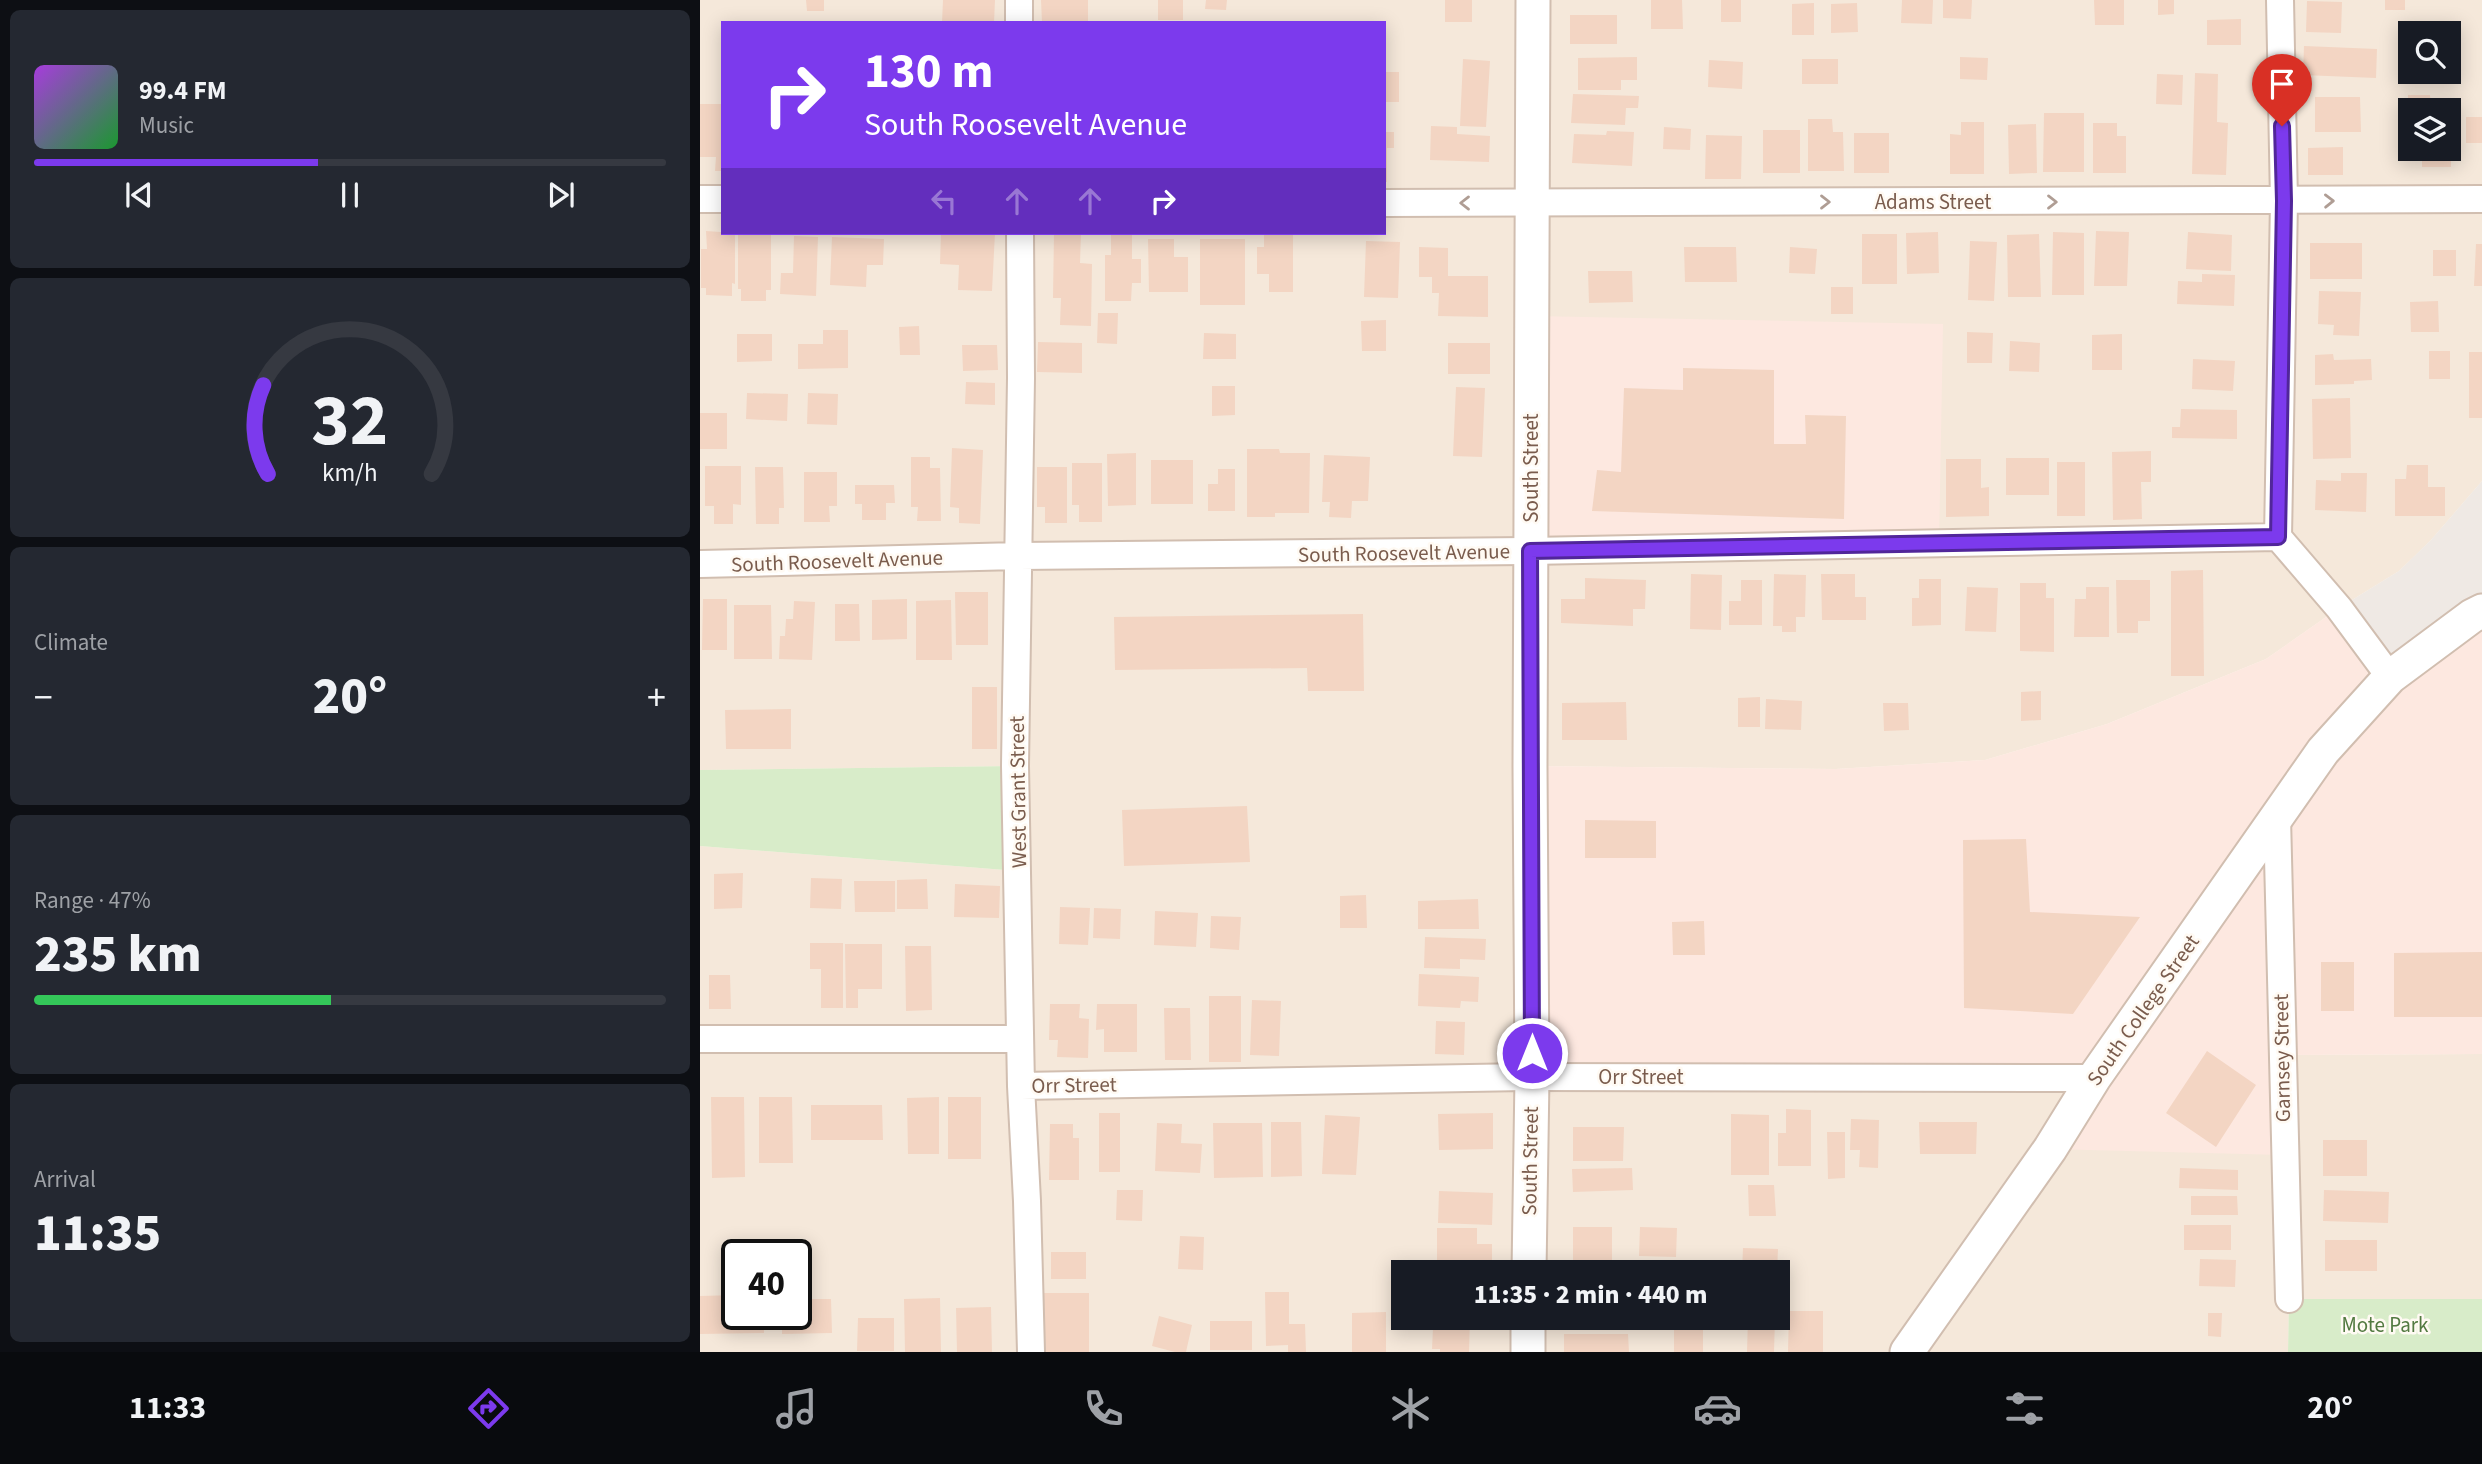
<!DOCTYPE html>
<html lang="en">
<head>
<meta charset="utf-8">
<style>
  :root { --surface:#171b24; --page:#242831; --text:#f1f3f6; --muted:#9ea1a6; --line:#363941; --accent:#7c3aed }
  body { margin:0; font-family:"Source Sans 3",sans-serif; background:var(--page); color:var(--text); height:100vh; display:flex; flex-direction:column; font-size:26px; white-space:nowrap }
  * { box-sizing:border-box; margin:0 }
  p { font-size:23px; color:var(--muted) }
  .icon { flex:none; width:38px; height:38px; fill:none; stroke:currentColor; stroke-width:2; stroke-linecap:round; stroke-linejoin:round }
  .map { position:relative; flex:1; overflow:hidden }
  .details { display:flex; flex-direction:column; gap:10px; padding:10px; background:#0d0f14; width:700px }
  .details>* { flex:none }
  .hud { position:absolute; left:21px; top:21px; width:665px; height:214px; border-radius:0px; box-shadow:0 4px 18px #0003; background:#7c3aed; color:#fff; overflow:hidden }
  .buttons { position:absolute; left:1698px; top:21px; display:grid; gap:14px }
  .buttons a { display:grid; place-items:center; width:63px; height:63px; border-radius:0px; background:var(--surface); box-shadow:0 4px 18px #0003; font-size:35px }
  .speed { position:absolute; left:21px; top:1239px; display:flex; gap:14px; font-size:35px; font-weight:700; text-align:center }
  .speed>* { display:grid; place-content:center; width:91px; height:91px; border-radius:50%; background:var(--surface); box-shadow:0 4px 18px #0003; line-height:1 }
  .speed .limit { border:4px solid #111; border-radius:10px; background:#fff; color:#111 }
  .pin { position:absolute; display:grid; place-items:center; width:60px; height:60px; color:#fff; margin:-72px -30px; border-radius:50% 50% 50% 0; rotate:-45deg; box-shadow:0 0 7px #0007 }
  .pin .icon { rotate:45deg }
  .me { position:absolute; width:77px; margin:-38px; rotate:0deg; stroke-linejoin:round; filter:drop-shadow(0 0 5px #0008) }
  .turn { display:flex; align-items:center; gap:24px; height:147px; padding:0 28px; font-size:32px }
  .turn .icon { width:91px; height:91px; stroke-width:2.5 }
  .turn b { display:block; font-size:49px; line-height:60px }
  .lanes { display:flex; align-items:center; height:66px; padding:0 28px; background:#0003; justify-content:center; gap:35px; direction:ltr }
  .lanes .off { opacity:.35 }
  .big { font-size:52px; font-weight:800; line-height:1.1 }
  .details .tile { flex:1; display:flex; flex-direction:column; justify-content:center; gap:10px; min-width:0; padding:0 24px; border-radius:10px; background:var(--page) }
  .details .dial { align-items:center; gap:0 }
  .dial svg { height:182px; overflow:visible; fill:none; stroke:var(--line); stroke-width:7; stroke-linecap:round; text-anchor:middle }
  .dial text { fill:var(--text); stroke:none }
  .song { display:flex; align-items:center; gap:21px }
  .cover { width:84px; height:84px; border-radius:10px; background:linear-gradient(135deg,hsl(280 70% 55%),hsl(130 70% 35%)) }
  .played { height:7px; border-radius:4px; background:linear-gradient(90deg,var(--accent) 45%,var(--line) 45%) }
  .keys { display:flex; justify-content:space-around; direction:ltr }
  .heat { display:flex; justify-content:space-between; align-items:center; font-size:38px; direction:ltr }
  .charge { height:10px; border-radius:5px; background:linear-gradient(90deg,#34c759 47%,var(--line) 0) }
  .trip { position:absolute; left:691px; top:1260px; width:399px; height:70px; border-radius:0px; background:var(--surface); box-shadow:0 4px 18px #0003; font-weight:800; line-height:70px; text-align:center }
  .tab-bar { display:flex; height:112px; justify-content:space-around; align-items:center; background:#090b0e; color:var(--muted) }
  .tab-bar .icon { width:49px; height:49px }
  .tab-bar .active { color:var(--accent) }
  .tab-bar b { font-size:32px; color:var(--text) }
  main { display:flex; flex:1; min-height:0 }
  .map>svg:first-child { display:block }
</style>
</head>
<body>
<main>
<section class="details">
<div class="tile">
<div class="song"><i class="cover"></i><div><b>99.4 FM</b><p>Music</p></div></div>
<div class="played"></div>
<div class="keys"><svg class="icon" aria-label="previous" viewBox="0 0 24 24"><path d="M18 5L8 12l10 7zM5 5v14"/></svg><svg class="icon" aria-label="pause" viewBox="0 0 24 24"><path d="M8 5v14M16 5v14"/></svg><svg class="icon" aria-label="next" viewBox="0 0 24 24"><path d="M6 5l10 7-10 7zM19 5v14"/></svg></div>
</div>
<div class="tile dial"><svg viewBox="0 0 100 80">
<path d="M14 69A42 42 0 1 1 86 69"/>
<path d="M14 69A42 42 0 0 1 12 30" stroke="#7c3aed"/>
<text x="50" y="56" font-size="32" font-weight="700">32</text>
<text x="50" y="72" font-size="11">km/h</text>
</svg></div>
<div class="tile"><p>Climate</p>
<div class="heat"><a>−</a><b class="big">20°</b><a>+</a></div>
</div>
<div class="tile"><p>Range · 47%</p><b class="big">235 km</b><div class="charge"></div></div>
<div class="tile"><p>Arrival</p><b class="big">11:35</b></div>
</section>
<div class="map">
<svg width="1782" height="1352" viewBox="0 0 1782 1352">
  <rect width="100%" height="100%" fill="#fdf6ec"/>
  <path fill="#f5e8da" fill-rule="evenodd" d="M0 0H1782V481L1731 540 1699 571 1639 608 1566 659 1407 724 1285 760 1136 769 830 766 1582 1055 1782 1054V1299H1589L1588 1352H0V846L318 871 315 766 0 770ZM23 23H684V233H23ZM1710 33H1748V72H1710ZM1710 110H1748V149H1710ZM37 1255H96V1314H37ZM704 1272H1078V1318H704Z"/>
  <path fill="#fde8e0" d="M832 316 1243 324 1239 544 830 551Z
    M1639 608 1782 611V1054L1582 1055 1584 1155 1350 1149 1393 1079 832 1077 830 766 1136 769 1285 760 1407 724 1566 659Z"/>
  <path fill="#efe9e4" d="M1782 481V611L1690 677 1639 608 1699 571 1731 540Z"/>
  <path fill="#d8ecc9" d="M315 766 319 871 0 846V770Z
    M1589 1299H1782V1352H1588Z"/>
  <path fill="#f3d5c3" d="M106 0H124V11H107Z
    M243 0H295L294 23H242Z
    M341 0H388V23H342Z
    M458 0H483V20H458Z
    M506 0H527L526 10 505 9Z
    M745 0H772V22H745Z
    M951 0H982L983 29H951Z
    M1021 0H1041V22H1021Z
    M1202 0H1233L1232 24 1201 23Z
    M1243 0H1272L1271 19 1243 18Z
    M1394 0H1424V25H1395Z
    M1458 0H1474V14L1458 15Z
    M1685 0H1705V10H1685Z
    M1607 1 1642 2 1641 33 1606 32Z
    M1114 3V35H1092V4Z
    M1157 3 1158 32 1131 33V4Z
    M870 15H917V44H870Z
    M1541 19V45H1507V20Z
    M1604 46 1677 49 1676 78 1603 75Z
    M937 57V80H921V90H878V58Z
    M1260 57 1288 58 1287 80 1260 79Z
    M763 59 790 61 786 127 760 126Z
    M1102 59H1138V84H1102Z
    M1748 59H1752V81H1732L1731 72H1748Z
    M1009 60 1043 62 1042 89 1008 87Z
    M684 72H699V102H684Z
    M1495 73 1518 74 1517 122 1528 123 1526 175 1492 174Z
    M1457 74 1483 75 1482 105 1456 104Z
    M873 94 939 96 938 108H926L925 125 871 123Z
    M1708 95H1730L1731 110H1708Z
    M1615 97H1660L1661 132H1615Z
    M0 104H23V171H15L16 157H0Z
    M1344 113H1384V172H1343Z
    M1766 117H1782V143H1766Z
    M1108 119H1132L1133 132H1143L1144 171H1108Z
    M1261 122H1284V174H1250V134L1261 135Z
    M1393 123H1417V136H1426V173H1393Z
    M1336 124 1337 173 1309 174 1308 125Z
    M731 126 757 127V134L790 136 789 162 730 160Z
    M964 127 991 129 990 150 963 149Z
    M1063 130H1100V173H1063Z
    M907 131 934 132 932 166 872 163 874 134 906 135Z
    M684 132H694V148H687V182H684Z
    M1154 133H1189V173H1154Z
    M1006 135 1042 136 1041 179H1005Z
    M1748 135H1751V167H1722V149H1748Z
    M1643 147V175H1608V148Z
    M6 231 35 233V284L32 283V296L6 295V288H1V249H7Z
    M1396 231 1429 232 1427 286H1394Z
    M1238 232 1239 273 1207 274 1206 233Z
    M1353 232 1384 233V295H1352Z
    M1488 232 1532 235 1531 271 1486 269Z
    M38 233 71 234V290H66V301H41V289H38Z
    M241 233H295L292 291 258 290 259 265 240 264Z
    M354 233H381L380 263 392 264 391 326 360 325 361 298H353Z
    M411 233H432V259H441V283H432L431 301H405V255H411Z
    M564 233H593V292H569V274H557V247H564Z
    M1162 234H1197V284H1162Z
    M1339 234 1341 297H1308L1307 235Z
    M94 236 118 237 116 296 80 294 81 273H93Z
    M132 237 184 239 183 265H167L166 287 130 285Z
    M448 239H474V257H488V292H449Z
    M500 239H545V305H500Z
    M666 241 700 242 698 298 664 297Z
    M1270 241 1297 242 1294 301 1268 300Z
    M1610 243H1662V279H1610Z
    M1776 244H1782V286H1774Z
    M719 247 748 248V276H788V317L738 316 739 293H732V277H719Z
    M984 247H1036L1037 282H985Z
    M1090 247 1117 249 1115 274 1089 273Z
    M1733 250H1756V276H1733Z
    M888 271H932L933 302 889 303Z
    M1502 274 1535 275 1534 306 1477 304 1478 281 1502 282Z
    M1131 287H1153V314H1131Z
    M1619 291 1661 292 1659 336 1633 335 1634 325 1618 324Z
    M1738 301 1739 332H1711L1710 302Z
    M398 313H418L417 344 397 343Z
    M686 320V351H662L661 321Z
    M219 326 220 355H200L199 327Z
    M123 330H148V368L98 369V344H123Z
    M1267 332 1293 333 1292 363H1267Z
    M504 333 536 334V359H503Z
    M37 334H72V361L37 362Z
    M1422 334V370H1392V335Z
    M1310 341 1340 343 1339 372 1309 371Z
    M338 342 382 343V373L337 372Z
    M748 343H790V374H748Z
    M262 345H297L298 370 263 371Z
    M1729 351H1750V379H1729Z
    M1769 352H1782V418H1769Z
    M1633 354 1634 360 1671 359 1672 380 1654 381V384L1615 385V355Z
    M1493 359 1535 361 1533 391 1492 389Z
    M983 368 1074 370V444H1106L1105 415 1146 416 1144 519 892 511 897 470 921 472 924 388 983 390Z
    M266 382 295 383V405L265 404Z
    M512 386H535V415L512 416Z
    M756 387 785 388 782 457 753 456Z
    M47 393 88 394 87 421 46 419Z
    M108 393 138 394 137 425 107 424Z
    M1650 398 1651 458 1613 459 1612 399Z
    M1481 409 1537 410V439L1472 438V427H1480Z
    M0 413H27V449H0Z
    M252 448 283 450 280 524 259 523V508L250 507Z
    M547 449H579L580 453H610L609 513H575V517H547Z
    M1451 451V482H1441L1442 519 1413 520 1412 452Z
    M436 453V505L408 506 407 454Z
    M624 455 670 457 668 501H652L651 518 629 517 630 502H622Z
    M211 457H230V468H240L241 521H217L218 507H211Z
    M1306 458H1349V495H1306Z
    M1246 459H1281V488L1289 487V516L1246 517Z
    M451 460H493V504H451Z
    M1357 462H1385V516H1357Z
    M372 463H402V522H379V505H372Z
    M1707 465H1728V487H1745V516H1695V479H1706Z
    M5 466H41V505L33 504V524H14V506H5Z
    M55 467H83L84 508H79V524H56Z
    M337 467H367V523H345V507H337Z
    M518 469H535V511H508V484H518Z
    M104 472H137V506H129L130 522H104Z
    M1641 473H1667L1666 512 1615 510 1616 480 1641 481Z
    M155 485H194L195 503H186V520H162V504H155Z
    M1503 570 1504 676H1471V571Z
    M991 574 1022 575 1021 630 990 629Z
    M1074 574 1106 575 1105 617H1096V632H1082V626H1073Z
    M1121 574H1155V597H1166V620H1122Z
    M885 578 946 580 945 609H933V626L861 623V599H885Z
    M1219 579H1241V625L1212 626V598H1219Z
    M1041 580H1062V625H1029V601H1041Z
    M1416 580H1450V621H1438V633H1417Z
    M1320 583H1346V598H1354V652L1320 651Z
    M1267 587 1298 588 1296 632 1265 631Z
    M1386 587H1409V637H1374L1375 599H1386Z
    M255 592H288V645H256Z
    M3 599H27V650H2Z
    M207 599V639L172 640V600Z
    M251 600 252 660H216V601Z
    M94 601 115 602 112 660 79 659 80 636H85L86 619H93Z
    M135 604H159L160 641H135Z
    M34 605H71L72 659H34Z
    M663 614 664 691H608L607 668 415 670 414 617Z
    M272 687H297V749H272Z
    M1341 691V720L1321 721V692Z
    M1060 697V727H1038V698Z
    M1066 699 1102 701 1101 730 1065 729Z
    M926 702 927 740H862V703Z
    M1183 703H1208L1209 730 1184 731Z
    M91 709V749H26L25 710Z
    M547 806 550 862 424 866 422 810Z
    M885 820 956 821V858H885Z
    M1326 839 1330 912 1440 917 1373 1014 1264 1008 1263 840Z
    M43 873 42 908 14 909V874Z
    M111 878 142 879 141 909 110 908Z
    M227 879 228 909H197V880Z
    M154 881H195V912H155Z
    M255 884 300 886 299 918 254 917Z
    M666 895 667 928H640V896Z
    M778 899 779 929H718V901Z
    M360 907 390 908 388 945 359 944Z
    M394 908 421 909 420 939 393 938Z
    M455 911 498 913 496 947 454 945Z
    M511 916 541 917 539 950 510 948Z
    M1004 921 1005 955H973L972 922Z
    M725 937 786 939 785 960 760 959V969L724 968Z
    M110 943H143V1008H121V969H110Z
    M145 944H182V989H158V1008H146Z
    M205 946H231L232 1010 206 1011Z
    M1782 952V1017H1694V953Z
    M1621 962H1654V1011H1621Z
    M719 974 779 977 778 1002 761 1001 760 1008 718 1006Z
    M9 975H30L31 1009H9Z
    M509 996H541V1062H509Z
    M552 1000 581 1001 579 1056 550 1055Z
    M350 1004H380L379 1018 389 1019 388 1058 357 1057 358 1040H349Z
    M397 1004H437V1052H404V1029L396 1030Z
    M464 1008H490L491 1060H465Z
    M736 1021 765 1022 764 1055 735 1054Z
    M1507 1051 1556 1085 1516 1147 1466 1113Z
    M11 1097H44L45 1177 12 1178Z
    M59 1097H92L93 1163H59Z
    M239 1097V1154H208L207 1098Z
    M248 1097H281V1159H248Z
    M111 1105H182L183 1140H111Z
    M1086 1109 1111 1110V1166H1078V1133H1086Z
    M399 1113H420V1172H399Z
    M793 1113V1149L739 1150 738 1114Z
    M1031 1114 1069 1115V1175H1031Z
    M625 1115 660 1117 656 1175 622 1174Z
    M1151 1119 1179 1120 1178 1168 1159 1167 1160 1150H1150Z
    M571 1122H601L602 1176 571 1177Z
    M1219 1122H1277L1276 1154H1220Z
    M457 1123 482 1124 481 1143 502 1144 500 1173 455 1171Z
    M513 1123H562L563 1177 514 1178Z
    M350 1124H373V1138H379V1180H349Z
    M873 1127H924L923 1161H873Z
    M1127 1132H1145V1178L1128 1179Z
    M1623 1140H1667V1176H1623Z
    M932 1168 933 1190 873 1192 872 1169Z
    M1480 1168 1538 1170V1190L1479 1188Z
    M1048 1185H1074L1076 1216H1049Z
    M417 1190H443L442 1221 416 1220Z
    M1624 1190 1689 1192 1688 1223 1623 1221Z
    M739 1191 793 1193 792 1225 738 1223Z
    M1491 1196H1537L1538 1215H1491Z
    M1484 1225H1531V1250H1484Z
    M873 1227H912V1261H873Z
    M940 1227 977 1228 976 1257 939 1256Z
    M737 1228H777V1244H792V1267H737Z
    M480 1236 504 1237 503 1270 478 1269Z
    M1625 1240H1677V1271H1625Z
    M1043 1248 1078 1249 1077 1272H1042Z
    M351 1252H386V1279H351Z
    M1500 1259 1536 1260 1535 1287 1499 1286Z
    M565 1292H589V1324H605L606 1352H588V1345L566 1346Z
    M341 1293H389V1352H341Z
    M37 1295V1314H64V1333L0 1334V1296Z
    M240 1298 241 1352H205L204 1299Z
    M96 1299H131L132 1333 82 1334V1314H96Z
    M291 1307 292 1352H257L256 1308Z
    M1089 1311H1123V1352H1088Z
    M686 1312V1352H652V1313Z
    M1508 1313H1522L1521 1337 1508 1336Z
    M459 1316 492 1325 486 1352H475L452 1346Z
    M158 1318H194V1351H157Z
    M720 1318H770L769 1352H740V1349H732L733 1328 720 1327Z
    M1048 1318H1075L1074 1352H1047Z
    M510 1321H552V1350H510Z
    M1003 1329V1352H974V1330Z
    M864 1334H928L929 1352H864Z"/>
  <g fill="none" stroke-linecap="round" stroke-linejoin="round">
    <g stroke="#d1beb0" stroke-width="30">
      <path id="minor" d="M319 23V0
        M0 199H23
        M684 203 1782 199
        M320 233 321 378 315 766 321 1086 327 1201 331 1352
        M1578 537 1584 201 1580 0
        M1578 537 1639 608 1690 677
        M0 564 319 556 830 551 1578 537
        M1577 817 1589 1299
        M0 1039H320
        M321 1086 832 1077 1394 1078"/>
    </g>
    <g stroke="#d1beb0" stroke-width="37">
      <path id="tertiary" d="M829 1272 832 1077 830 766 833 0
        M828 1352V1318
        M1207 1352 1350 1149 1394 1078 1623 751 1690 677 1772 616 1782 611"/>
    </g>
    <use href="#minor" stroke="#fff" stroke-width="26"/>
    <use href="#tertiary" stroke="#fff" stroke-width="33"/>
  </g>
  <defs><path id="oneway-chevron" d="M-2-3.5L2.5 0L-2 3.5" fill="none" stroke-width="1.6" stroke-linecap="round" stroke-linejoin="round" transform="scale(1.75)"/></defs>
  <g stroke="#af9d94">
    <use href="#oneway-chevron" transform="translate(1629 201) rotate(-1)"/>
    <use href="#oneway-chevron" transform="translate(1125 202)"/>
    <use href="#oneway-chevron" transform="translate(1352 202)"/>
    <use href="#oneway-chevron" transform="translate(765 203) rotate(-180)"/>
  </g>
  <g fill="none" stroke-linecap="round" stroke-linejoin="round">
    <g stroke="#51269a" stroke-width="18">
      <path id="route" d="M832 1053 830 551 1578 537 1584 201 1582 126"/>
    </g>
    <use href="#route" stroke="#7c3aed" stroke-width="12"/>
  </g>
  <g text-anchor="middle" stroke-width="5" stroke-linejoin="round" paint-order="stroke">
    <g font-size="21" fill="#7a5c4d" stroke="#fffaf3">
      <text x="1233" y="209">Adams Street</text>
      <text transform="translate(831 468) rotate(-90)" y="7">South Street</text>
      <text transform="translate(704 553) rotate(-1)" y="7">South Roosevelt Avenue</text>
      <text transform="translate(137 561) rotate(-2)" y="7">South Roosevelt Avenue</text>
      <text transform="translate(318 792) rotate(-91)" y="7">West Grant Street</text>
      <text transform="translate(1443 1010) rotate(-55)" y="7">South College Street</text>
      <text transform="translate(1582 1058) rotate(-91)" y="7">Garnsey Street</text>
      <text x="941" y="1084">Orr Street</text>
      <text transform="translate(374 1085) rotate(-1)" y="7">Orr Street</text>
      <text transform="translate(830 1161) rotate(-89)" y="7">South Street</text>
    </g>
    <g font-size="21" fill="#537a41" stroke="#fffaf3">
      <text x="1685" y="1332">Mote Park</text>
    </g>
  </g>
</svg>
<div class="buttons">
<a><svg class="icon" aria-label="search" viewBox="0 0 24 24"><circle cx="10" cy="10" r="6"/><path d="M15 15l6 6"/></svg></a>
<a><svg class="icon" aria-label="layers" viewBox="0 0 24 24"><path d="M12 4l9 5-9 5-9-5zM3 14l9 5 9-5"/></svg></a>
</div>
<div class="speed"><div class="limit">40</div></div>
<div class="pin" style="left:1582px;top:126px;background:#d93025"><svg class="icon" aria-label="arrive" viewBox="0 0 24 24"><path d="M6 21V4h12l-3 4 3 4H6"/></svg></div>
<svg class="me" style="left:832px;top:1053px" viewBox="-20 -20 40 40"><circle r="17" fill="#7c3aed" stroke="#fff" stroke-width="3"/><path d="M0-11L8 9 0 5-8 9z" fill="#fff"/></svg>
<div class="trip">11:35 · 2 min · 440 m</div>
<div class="hud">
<div class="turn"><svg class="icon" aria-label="right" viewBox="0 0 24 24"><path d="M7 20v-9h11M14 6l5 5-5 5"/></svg><div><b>130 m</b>South Roosevelt Avenue</div></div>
<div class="lanes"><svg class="icon off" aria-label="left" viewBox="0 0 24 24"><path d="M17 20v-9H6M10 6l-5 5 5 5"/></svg><svg class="icon off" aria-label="ahead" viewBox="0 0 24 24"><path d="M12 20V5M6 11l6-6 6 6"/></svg><svg class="icon off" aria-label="ahead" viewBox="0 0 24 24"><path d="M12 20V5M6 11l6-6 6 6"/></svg><svg class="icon" aria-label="right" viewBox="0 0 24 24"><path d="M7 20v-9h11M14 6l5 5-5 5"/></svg></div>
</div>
</div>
</main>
<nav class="tab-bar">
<b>11:33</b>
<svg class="icon active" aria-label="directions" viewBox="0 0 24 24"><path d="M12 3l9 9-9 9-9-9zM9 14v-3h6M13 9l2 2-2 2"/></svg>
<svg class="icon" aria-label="music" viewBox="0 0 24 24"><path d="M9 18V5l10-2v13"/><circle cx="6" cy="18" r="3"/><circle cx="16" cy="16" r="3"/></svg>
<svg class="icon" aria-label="phone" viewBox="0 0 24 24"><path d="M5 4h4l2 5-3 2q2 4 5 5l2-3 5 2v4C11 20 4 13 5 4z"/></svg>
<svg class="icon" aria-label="climate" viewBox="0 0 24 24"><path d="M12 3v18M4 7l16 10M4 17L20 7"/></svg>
<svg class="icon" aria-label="car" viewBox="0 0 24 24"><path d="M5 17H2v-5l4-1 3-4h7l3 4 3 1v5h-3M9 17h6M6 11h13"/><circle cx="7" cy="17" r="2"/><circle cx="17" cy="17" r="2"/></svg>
<svg class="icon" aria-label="filters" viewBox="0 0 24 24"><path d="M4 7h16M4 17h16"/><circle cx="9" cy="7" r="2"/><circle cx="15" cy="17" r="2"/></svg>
<b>20°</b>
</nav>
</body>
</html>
